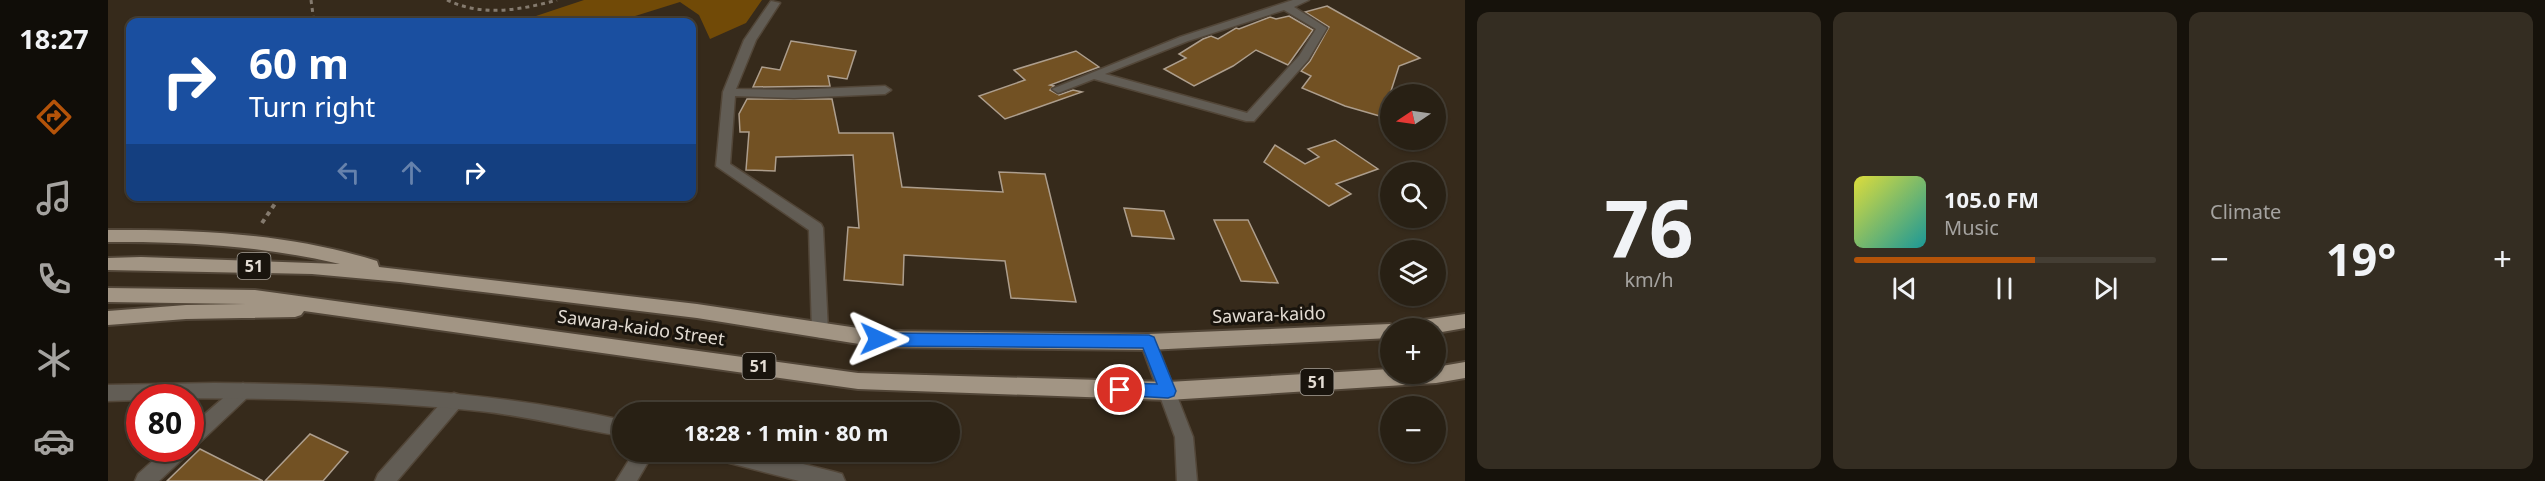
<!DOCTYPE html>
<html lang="en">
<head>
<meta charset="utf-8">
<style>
  :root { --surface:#282014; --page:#342d22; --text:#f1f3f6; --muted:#a5a3a0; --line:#443e34; --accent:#b45309 }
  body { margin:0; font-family:"Noto Sans",sans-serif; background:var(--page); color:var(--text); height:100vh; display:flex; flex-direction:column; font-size:22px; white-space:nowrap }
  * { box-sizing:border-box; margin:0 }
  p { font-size:20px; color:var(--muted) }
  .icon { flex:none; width:33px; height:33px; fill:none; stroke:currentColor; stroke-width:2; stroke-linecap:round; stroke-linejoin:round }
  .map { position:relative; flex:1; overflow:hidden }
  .drawer { display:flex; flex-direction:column; gap:12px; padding:12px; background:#16120b; width:1080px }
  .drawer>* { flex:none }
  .guide { position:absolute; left:18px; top:18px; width:570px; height:183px; border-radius:12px; box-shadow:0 2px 4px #0004,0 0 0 2px var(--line); background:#1a4fa0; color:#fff; overflow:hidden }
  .needle { width:39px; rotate:257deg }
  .buttons { position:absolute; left:1272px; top:84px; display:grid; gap:12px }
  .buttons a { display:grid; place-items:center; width:66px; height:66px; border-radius:50%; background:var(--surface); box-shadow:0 2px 4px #0004,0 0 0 2px var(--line); font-size:30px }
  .speed { position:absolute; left:18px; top:384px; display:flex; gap:12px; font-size:30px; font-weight:700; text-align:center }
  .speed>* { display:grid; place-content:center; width:78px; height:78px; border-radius:50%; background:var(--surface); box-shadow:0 2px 4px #0004,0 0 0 2px var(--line); line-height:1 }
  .speed .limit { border:9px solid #d22; background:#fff; color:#111 }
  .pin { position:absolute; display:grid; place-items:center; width:51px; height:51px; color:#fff; margin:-26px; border:3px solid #fff; border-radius:50%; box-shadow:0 2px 6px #0007 }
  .me { position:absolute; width:66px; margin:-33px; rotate:91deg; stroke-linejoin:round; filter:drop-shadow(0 0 4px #0008) }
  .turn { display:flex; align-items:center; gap:21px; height:126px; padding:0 24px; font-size:27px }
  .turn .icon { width:78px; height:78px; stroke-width:2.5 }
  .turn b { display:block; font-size:42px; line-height:51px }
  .lanes { display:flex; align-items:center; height:57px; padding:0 24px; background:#0003; justify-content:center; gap:30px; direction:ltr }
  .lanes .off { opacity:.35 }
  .big { font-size:45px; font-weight:700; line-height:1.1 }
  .drawer .widget { flex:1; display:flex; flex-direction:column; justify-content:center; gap:9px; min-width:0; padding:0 21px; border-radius:12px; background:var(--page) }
  .drawer .dial { align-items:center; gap:0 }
  .dial b { font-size:78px; line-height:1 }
  .song { display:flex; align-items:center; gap:18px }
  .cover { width:72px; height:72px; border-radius:9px; background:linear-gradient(135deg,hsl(60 70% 55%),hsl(180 70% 35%)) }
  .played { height:6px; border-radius:3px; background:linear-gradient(90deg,var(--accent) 60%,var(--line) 60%) }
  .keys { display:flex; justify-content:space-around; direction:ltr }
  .heat { display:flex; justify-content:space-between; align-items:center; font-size:33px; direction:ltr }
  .drawer .tiles { flex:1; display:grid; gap:12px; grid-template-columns:repeat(3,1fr) }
  .trip { position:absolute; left:504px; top:402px; width:348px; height:60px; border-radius:30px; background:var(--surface); box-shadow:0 2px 4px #0004,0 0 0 2px var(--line); font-weight:700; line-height:60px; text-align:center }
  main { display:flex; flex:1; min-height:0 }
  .menu { display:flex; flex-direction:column; width:108px; justify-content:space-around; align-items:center; background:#100d08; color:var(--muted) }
  .menu .icon { width:42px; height:42px }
  .menu .active { color:var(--accent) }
  .menu b { font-size:27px; color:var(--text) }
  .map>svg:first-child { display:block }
</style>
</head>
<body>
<main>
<nav class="menu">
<b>18:27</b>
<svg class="icon active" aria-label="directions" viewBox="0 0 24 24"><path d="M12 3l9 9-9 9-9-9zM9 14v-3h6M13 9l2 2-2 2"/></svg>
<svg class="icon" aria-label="music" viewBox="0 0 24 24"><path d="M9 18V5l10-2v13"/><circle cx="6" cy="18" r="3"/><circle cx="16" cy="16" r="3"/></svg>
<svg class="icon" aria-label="phone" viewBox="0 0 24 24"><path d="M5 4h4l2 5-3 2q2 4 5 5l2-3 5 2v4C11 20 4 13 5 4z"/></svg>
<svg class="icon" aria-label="climate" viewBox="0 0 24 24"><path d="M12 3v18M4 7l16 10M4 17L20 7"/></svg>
<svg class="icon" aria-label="car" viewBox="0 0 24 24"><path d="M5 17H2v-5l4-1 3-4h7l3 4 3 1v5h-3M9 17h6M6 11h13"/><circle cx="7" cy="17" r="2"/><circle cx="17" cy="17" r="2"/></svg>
</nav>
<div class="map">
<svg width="1357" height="481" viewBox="0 0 1357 481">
  <rect width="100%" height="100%" fill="#362a1b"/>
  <path fill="#714a07" d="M476 0H654L638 23 602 39 591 15 572 2 508 22H410Z"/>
  <path fill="#725123" stroke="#ad9e8d" stroke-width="1.5" d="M1219 6 1312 58 1291 66 1282 94V119L1237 106 1194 88 1203 76 1193 71 1202 61 1221 27 1197 12Z
    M1181 16 1205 30 1180 65 1148 50 1125 66 1086 86 1056 69 1078 58 1071 54 1095 39 1103 36 1110 39 1128 28 1131 29 1162 17 1168 19Z
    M683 41 748 51 739 79 720 76 722 86 645 87 654 67 672 70Z
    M968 51 991 67 942 85 946 86 942 90 951 95 965 90 974 92 897 119 871 96 917 80 906 70Z
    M639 99H724L731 133H785L794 187 895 192 891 172 937 174 968 302 903 298 897 261 796 255 795 285 736 280 740 227 751 228 745 155 668 157 667 171 638 170 641 132H632L631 114Z
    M1227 140 1270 169 1228 184 1243 194 1221 206 1156 162 1167 145 1197 164 1211 157 1200 149Z
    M1016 208 1056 211 1066 239 1024 236Z
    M1106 220H1140L1170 283 1133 281Z
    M202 434 240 452 215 481H157Z
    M92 449 155 481H59Z"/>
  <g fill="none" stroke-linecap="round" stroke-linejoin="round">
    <g stroke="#524638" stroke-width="3">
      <path id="minor" d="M1185 0H1201L1186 7 1219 28 1200 60 1146 121H1138L986 79 950 93 944 89 1072 37ZM1176 10 1208 29 1191 56 1139 113 997 74 1080 41Z
        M663 1 672 3 648 40 628 89 686 90 777 86 783 90 777 94 686 98 627 96 622 164 713 224 715 228 720 331 718 336 712 338 706 336 704 331 701 230 608 166 615 92 636 40Z
        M1040 335 1046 337 1048 342 1085 437 1089 481H1069L1067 437 1032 342 1034 337Z
        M135 383 141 386 144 391 141 396 89 445 82 447V427L129 386Z
        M346 393 352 395 355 401 352 407 289 481H267L270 474 340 395Z
        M59 448H82L80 454 51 481H27L30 474Z"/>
    </g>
    <g stroke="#524638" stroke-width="3">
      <path id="tertiary" d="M106 383C243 384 380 390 514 420V436C467 429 420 416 371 411 258 399 142 398 32 398V400L0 401V385Z
        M526 452H546L529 481H508Z
        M605 452H647L727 472 734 474 737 481H691L614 461 607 458Z"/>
    </g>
    <g stroke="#524638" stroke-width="4">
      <path id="trunk" d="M0 230C91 229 182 234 269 261L271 267 589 304 770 331 1040 334 1282 324 1290 328H1282V338L1040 350 770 347 589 318 292 282 204 274 0 270V258L33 257 232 264C155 246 78 241 0 242Z
        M0 288 147 290 750 373 1060 382 1282 369V374H1328V367L1357 362V378L1328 383 1060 400 750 389 196 311 193 315 187 317 78 319 0 325V311L78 305 137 304 0 302Z
        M1357 314V328L1328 333V328H1299L1302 323 1308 321Z"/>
    </g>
    <path stroke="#847a6e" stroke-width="3" stroke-dasharray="4 4" stroke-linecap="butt" d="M203 0 206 22
      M339 0C374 17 413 10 449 0"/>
    <path stroke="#847a6e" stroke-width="4" stroke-dasharray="4.5 4.5" stroke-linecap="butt" d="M154 223 172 196"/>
    <use href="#minor" fill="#625d55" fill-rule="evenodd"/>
    <use href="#tertiary" fill="#625d55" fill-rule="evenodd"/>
    <use href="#trunk" fill="#a29584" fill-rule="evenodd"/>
  </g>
  <path fill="#1a73e8" stroke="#114b97" stroke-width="1.5" d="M770 333 1041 335 1046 337 1048 342 1068 391 1066 396 1060 398 1007 395 1004 390 1007 385 1012 383 1049 384 1035 348 770 346 764 344 762 339 764 335Z"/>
  <g text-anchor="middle" stroke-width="6" stroke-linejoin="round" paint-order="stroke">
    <g fill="#19140d" stroke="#a6a098" stroke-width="1.5">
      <rect x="129.5" y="253" width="33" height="26" rx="4.5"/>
      <rect x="634.5" y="353" width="33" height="26" rx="4.5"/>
      <rect x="1192.5" y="369" width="33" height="26" rx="4.5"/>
    </g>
    <g font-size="16" font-weight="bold" fill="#e3dcd3">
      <text x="146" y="272">51</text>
      <text x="651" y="372">51</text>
      <text x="1209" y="388">51</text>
    </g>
    <g font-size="18" fill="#e3dcd3" stroke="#19140d">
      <text transform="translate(1161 315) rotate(-2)" y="6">Sawara-kaido</text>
      <text transform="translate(533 328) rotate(8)" y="6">Sawara-kaido Street</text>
    </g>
  </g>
</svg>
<div class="buttons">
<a><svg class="needle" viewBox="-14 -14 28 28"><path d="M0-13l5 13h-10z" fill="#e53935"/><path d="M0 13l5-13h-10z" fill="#a5a3a0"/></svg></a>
<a><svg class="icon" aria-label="search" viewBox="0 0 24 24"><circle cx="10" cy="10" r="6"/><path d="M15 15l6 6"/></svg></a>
<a><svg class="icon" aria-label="layers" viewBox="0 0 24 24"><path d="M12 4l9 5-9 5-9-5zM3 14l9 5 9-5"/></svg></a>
<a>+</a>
<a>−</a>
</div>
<div class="speed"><div class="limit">80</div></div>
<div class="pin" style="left:1012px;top:390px;background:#d93025"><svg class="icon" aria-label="arrive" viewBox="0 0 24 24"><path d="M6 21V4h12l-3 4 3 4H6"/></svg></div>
<svg class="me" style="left:770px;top:339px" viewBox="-20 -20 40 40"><path d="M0-17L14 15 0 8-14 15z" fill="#1a73e8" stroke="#fff" stroke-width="4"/></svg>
<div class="trip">18:28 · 1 min · 80 m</div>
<div class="guide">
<div class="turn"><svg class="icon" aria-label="right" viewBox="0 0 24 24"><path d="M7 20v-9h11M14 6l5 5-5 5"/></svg><div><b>60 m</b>Turn right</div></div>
<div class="lanes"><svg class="icon off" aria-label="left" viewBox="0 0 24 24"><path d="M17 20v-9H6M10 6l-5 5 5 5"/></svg><svg class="icon off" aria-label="ahead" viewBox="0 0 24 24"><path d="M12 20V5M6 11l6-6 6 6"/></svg><svg class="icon" aria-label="right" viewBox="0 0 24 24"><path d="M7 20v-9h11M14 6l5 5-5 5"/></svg></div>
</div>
</div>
<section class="drawer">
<div class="tiles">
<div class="widget dial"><b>76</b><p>km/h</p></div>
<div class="widget">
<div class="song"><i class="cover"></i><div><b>105.0 FM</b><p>Music</p></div></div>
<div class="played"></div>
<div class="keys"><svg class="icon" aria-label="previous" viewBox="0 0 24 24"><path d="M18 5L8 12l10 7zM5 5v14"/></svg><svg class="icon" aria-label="pause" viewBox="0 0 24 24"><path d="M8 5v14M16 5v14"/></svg><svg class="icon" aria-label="next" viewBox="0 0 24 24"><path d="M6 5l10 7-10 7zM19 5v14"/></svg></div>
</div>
<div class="widget"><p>Climate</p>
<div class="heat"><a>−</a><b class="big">19°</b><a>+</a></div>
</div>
</div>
</section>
</main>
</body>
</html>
